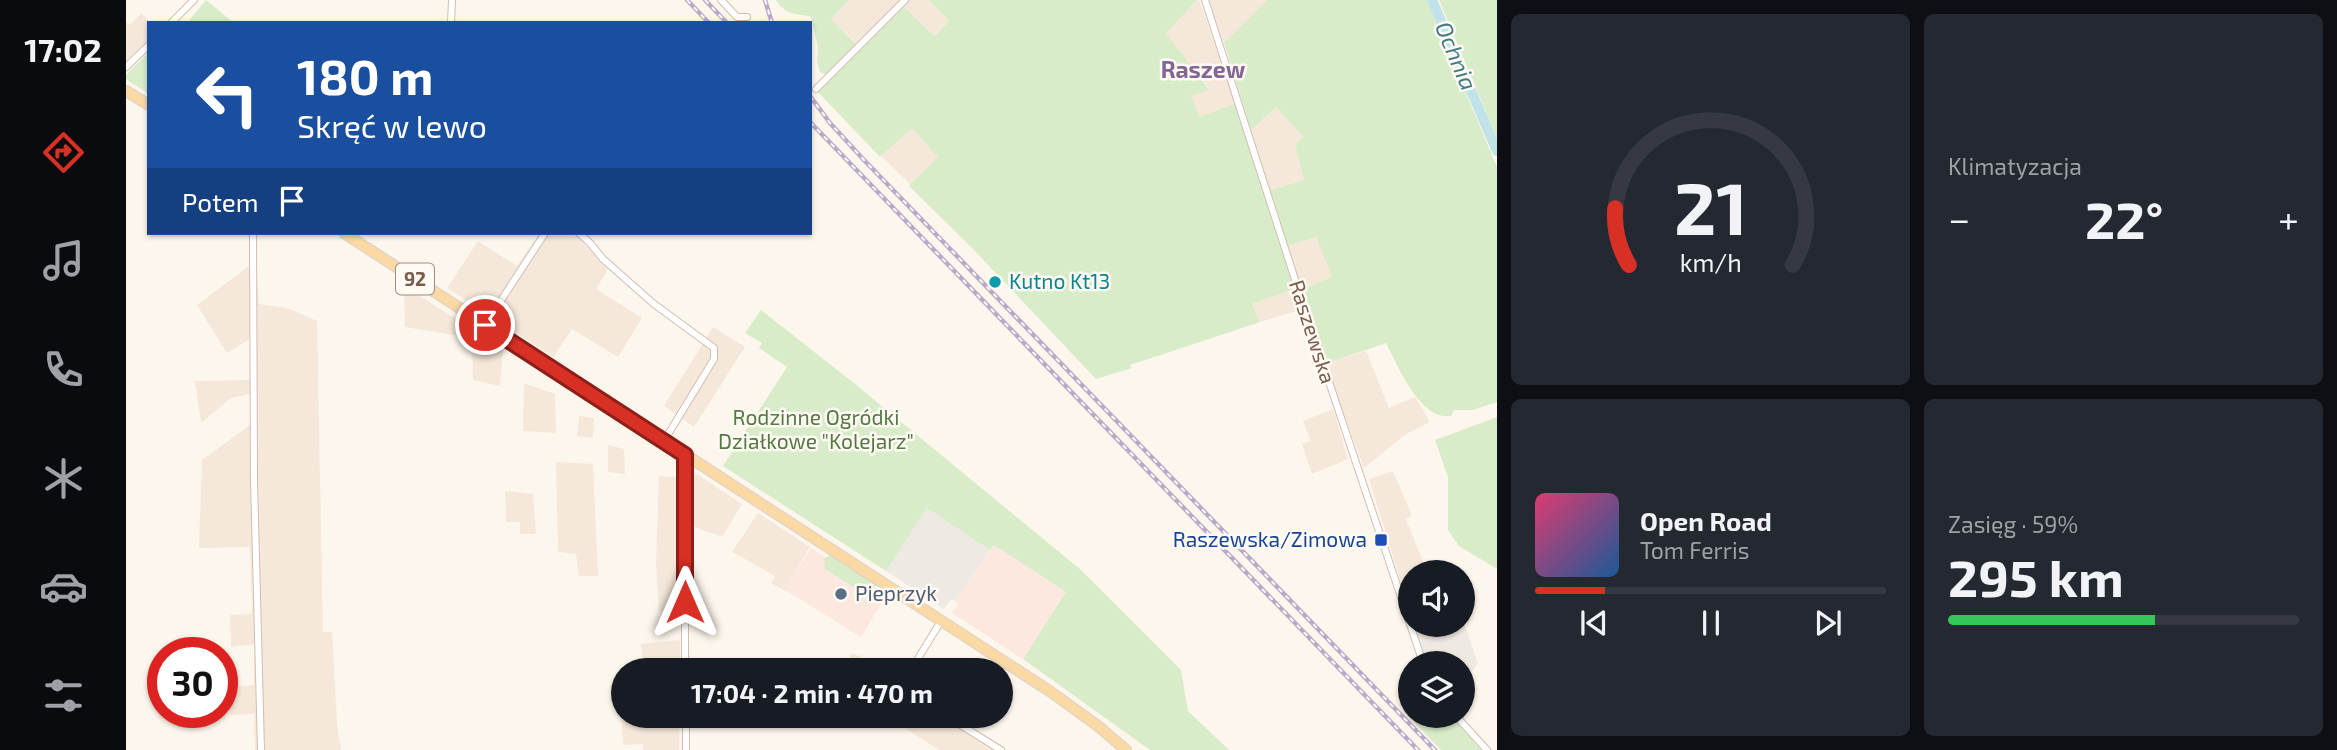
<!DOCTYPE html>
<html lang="pl">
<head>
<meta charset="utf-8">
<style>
  :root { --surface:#171b24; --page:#242831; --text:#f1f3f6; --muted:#9ea1a6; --line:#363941; --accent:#d93025 }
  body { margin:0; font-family:"Exo 2",sans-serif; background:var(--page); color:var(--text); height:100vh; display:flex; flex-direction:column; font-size:26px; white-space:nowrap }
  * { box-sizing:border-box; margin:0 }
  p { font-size:23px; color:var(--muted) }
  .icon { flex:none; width:38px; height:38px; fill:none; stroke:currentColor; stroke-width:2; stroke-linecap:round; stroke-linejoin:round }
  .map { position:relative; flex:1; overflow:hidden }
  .details { display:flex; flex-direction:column; gap:14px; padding:14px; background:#0d0f14; width:840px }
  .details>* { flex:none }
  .top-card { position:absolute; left:21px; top:21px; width:665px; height:214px; border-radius:0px; box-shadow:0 2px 5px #0004; background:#1a4fa0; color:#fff; overflow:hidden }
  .tools { position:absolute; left:1272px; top:560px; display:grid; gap:14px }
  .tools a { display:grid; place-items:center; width:77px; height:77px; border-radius:50%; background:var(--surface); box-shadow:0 2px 5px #0004; font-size:35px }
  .speed { position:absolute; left:21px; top:637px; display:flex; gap:14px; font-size:35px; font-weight:700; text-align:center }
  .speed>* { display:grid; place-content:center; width:91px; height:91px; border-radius:50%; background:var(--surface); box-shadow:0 2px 5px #0004; line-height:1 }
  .speed .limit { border:10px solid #d22; background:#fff; color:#111 }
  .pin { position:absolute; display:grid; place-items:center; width:60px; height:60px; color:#fff; margin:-30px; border:4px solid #fff; border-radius:50%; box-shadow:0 2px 7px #0007 }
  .me { position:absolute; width:77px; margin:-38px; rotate:0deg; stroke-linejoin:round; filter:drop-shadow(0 0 5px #0008) }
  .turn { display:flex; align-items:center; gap:24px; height:147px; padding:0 35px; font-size:32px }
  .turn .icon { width:91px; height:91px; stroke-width:2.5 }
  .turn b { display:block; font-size:49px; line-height:60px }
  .then { display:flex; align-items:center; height:66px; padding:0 35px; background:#0003; gap:14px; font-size:26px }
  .big { font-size:52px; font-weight:700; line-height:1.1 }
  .details .card { flex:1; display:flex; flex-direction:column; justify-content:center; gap:10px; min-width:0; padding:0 24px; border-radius:10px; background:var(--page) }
  .details .dial { align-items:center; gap:0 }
  .dial svg { height:182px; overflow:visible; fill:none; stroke:var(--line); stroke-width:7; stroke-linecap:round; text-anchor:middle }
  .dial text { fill:var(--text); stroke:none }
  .song { display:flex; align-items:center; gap:21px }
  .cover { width:84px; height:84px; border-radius:10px; background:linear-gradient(135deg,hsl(340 70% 55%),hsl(210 70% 35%)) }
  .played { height:7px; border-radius:4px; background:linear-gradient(90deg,var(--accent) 20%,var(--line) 20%) }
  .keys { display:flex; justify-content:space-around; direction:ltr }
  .heat { display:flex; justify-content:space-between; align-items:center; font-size:38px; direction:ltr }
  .charge { height:10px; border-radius:5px; background:linear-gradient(90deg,#34c759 59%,var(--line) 0) }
  .details .tiles { flex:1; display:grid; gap:14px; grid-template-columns:repeat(2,1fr) }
  .trip { position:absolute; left:485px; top:658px; width:402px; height:70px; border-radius:35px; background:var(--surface); box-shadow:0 2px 5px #0004; font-weight:700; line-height:70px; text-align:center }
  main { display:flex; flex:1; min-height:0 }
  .dock { display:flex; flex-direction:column; width:126px; justify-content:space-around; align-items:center; background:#090b0e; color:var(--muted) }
  .dock .icon { width:49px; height:49px }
  .dock .on { color:var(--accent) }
  .dock b { font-size:32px; color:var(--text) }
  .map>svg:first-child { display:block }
</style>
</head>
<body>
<main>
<nav class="dock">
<b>17:02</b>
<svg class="icon on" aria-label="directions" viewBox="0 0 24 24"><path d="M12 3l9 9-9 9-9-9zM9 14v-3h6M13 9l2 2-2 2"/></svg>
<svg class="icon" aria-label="music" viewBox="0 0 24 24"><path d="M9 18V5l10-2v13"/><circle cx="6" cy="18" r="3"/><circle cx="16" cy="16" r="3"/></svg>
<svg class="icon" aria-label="phone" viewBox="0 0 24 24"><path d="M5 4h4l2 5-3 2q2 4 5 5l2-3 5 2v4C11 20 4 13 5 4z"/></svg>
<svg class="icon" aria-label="climate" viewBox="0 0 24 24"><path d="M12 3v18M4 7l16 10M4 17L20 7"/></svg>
<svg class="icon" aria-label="car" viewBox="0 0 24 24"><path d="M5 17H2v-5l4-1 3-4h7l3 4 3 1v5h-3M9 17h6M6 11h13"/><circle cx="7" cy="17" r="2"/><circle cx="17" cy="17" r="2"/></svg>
<svg class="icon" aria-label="filters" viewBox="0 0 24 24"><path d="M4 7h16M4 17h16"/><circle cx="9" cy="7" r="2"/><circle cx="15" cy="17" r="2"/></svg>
</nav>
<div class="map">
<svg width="1371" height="750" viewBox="0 0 1371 750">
  <rect width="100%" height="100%" fill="#fdf6ec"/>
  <path fill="#f5e8da" d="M723 0H803L823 21 807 36 773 2 730 43 705 19Z
    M1071 0H1073L1110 103 1074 118 1065 96 1083 89 1039 33Z
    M1082 0H1141V1L1098 43Z
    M15 13 26 23H23V39L0 61V22L4 25Z
    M1150 107 1177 137 1169 145 1178 180 1144 190 1125 130Z
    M786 127 813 157 785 185 755 156Z
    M414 233H448L482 269 470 289 516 318 492 357 446 329 427 357 321 288 352 241 391 266Z
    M1190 237 1207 277 1174 290 1161 246Z
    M123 266 130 268 133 304 161 308 191 321 197 632H206L211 723 215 750H129L128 714 105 715 103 687 128 685V644L105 647 104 615 126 614 124 547 73 548 76 460 124 425V394L105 398 75 423 69 381 125 380 124 339 101 353 71 305Z
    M278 286 377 349 374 386 347 380 346 338 279 327Z
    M1168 289 1174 310 1134 322 1126 304Z
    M587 327 619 347 568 427 538 406Z
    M1240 351 1263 408 1289 397 1304 422 1280 434 1238 468 1199 364Z
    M398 383 429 394 430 433 397 431Z
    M1207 409 1222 459 1186 474 1176 444 1185 441 1177 421Z
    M453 416 468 418 467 438 451 436Z
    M482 445 498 449 499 474 482 472Z
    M430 462 467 464 472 576H453L450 554 432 552Z
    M563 469 616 504 596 537 564 525Z
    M1267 471 1286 516 1280 519 1301 572H1284V611L1243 479Z
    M533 476 552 477 553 612 533 611 530 564Z
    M379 491 407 494 410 534H394V522H380Z
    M632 513 684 547 659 591 645 583 649 576 606 552Z
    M1289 625H1325L1327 629 1294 640Z
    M554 640V670H517L515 644Z
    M726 653 760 670H716Z
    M495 700 497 716H554L553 750H517V744L497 745Z
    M760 716H826L880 750H813Z"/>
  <path fill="#fde8e0" d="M868 545 940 592 897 659 826 613 833 604 829 601Z
    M685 548 759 597 735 637 659 590Z"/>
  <path fill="#efe9e4" d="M801 508 864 550 829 601 825 599 818 609 760 571Z
    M1337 620 1352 664 1337 681V663H1301L1294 640 1326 630 1325 625H1337Z"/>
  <path fill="#d8ecc9" d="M80 0 108 23H61Z
    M650 0H723L705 19 731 45 708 70 700 75 694 72 691 62 692 47 685 17C670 13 660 16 650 0Z
    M803 0H1071L1040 33 1083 90 1065 96 1074 117 1110 103 1122 135 1139 198 1168 289 1126 304 1134 322 1004 365 1006 368 970 379 847 249 783 186 812 157 786 128 754 157 691 91 778 7 808 36 823 21Z
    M1141 0H1301L1371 167V402L1347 410H1328L1325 416C1294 421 1272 366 1260 343L1199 364 1174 290 1206 277 1190 237 1161 246 1144 190 1178 180 1169 145 1177 137 1150 107 1125 130 1098 43Z
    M1313 0H1371V138Z
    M23 52V94L0 79V75Z
    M635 310 729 384 955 570 1055 670 1062 711 1103 750H1024L897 659 940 592 868 545 864 550 801 508 760 571 597 466 661 367 633 348 636 343 619 333Z
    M1371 417V569L1333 546 1322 530V477L1309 440Z
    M706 555 750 585 747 590 737 593 699 569 698 558Z
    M1284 707V716H1325L1355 750H1315L1278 712Z"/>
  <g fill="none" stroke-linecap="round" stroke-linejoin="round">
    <path stroke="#bfe3e8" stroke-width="10" d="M1306 0 1371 151"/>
    <g stroke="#d1beb0" stroke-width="8">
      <path id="minor" d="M595 0 611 17H621
        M1079 0 1173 292 1297 663
        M45 23 68 0
        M325 23 326 0
        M0 67 23 45
        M690 89 779 0
        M127 233 128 481 135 750
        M453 233 464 243 477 259 528 304 588 348V359L538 441
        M359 325 419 233
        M559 455V670
        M785 670 815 621
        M560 716V750
        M820 716 875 750
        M1330 716 1361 750"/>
    </g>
    <g stroke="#dad1cd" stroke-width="12">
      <path id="primary" d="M0 91 23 105
        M218 233 925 692 972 726 1000 750"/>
    </g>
    <use href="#minor" stroke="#fff" stroke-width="6"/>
    <use href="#primary" stroke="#fbd9a5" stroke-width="10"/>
    <g stroke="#b9a8c9" stroke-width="4.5">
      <path id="rail" d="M561 0 583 23
        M579 0 601 23
        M639 0 646 23
        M684 96 704 123 737 159 1309 750
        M684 122 1292 750"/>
    </g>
    <use href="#rail" stroke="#fffaf3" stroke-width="2" stroke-dasharray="5" stroke-linecap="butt"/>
  </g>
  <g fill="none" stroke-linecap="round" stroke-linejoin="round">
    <g stroke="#8d1f18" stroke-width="18">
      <path id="route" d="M359 325 559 455V602"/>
    </g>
    <use href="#route" stroke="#d93025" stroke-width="12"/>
  </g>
  <circle fill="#0f9aa8" stroke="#fffaf3" stroke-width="2.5" cx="869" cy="282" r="7"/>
  <rect fill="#1a4fb4" stroke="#fffaf3" stroke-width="2.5" x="1248" y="533" width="14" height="14" rx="3.5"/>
  <circle fill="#5c6f8a" stroke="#fffaf3" stroke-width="2.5" cx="715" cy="594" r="7"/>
  <g text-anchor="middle" stroke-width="5" stroke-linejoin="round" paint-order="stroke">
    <rect fill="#fffaf3" stroke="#a28b7f" stroke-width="2" x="270" y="263.5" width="38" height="31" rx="5"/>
    <g font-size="19" font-weight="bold" fill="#7a5c4d">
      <text x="289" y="286">92</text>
    </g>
    <g font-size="21" fill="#0d838f" stroke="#fffaf3" text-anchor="start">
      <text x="883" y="289">Kutno Kt13</text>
    </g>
    <g font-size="21" fill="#7a5c4d" stroke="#fffaf3">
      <text transform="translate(1186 332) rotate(72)" y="7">Raszewska</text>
    </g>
    <g font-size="21" fill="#537a41" stroke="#fffaf3">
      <text x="690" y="425">Rodzinne Ogródki<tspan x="690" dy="24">Działkowe "Kolejarz"</tspan></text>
    </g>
    <g font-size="21" fill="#164399" stroke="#fffaf3" text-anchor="end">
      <text x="1241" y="547">Raszewska/Zimowa</text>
    </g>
    <g font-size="21" fill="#4e5e75" stroke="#fffaf3" text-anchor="start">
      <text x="729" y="601">Pieprzyk</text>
    </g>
    <g font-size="23" font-style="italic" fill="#437c86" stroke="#fffaf3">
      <text transform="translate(1330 56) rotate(67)" y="8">Ochnia</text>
    </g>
    <g font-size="23" font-weight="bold" fill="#846695" stroke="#fffaf3">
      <text x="1077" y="78">Raszew</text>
    </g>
  </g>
</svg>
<div class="tools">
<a><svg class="icon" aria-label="sound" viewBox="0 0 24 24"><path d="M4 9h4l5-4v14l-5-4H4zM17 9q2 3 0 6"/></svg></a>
<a><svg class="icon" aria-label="layers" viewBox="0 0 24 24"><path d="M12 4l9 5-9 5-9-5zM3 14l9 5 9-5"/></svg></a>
</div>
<div class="speed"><div class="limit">30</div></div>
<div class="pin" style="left:359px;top:325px;background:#d93025"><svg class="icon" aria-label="arrive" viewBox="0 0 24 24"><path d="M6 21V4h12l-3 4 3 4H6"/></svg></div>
<svg class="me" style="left:559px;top:602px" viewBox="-20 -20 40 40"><path d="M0-17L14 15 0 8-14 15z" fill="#d93025" stroke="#fff" stroke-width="4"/></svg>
<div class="trip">17:04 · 2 min · 470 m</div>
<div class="top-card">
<div class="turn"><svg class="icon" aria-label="left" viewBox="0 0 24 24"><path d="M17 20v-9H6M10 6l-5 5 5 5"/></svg><div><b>180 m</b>Skręć w lewo</div></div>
<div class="then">Potem<svg class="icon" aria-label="arrive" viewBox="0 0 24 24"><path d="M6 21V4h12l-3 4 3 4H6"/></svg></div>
</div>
</div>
<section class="details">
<div class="tiles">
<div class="card dial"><svg viewBox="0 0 100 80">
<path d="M14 69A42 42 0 1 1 86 69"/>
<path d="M14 69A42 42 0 0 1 8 44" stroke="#d93025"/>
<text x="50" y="56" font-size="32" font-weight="700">21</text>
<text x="50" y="72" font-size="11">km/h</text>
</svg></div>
<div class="card"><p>Klimatyzacja</p>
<div class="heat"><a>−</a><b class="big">22°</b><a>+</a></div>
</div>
<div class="card">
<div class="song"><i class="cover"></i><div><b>Open Road</b><p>Tom Ferris</p></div></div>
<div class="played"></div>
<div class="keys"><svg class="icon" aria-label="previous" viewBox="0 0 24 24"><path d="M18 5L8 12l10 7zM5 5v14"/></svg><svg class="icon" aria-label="pause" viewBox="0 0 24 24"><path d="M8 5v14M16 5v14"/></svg><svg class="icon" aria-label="next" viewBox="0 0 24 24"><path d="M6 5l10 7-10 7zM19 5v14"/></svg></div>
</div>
<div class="card"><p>Zasięg · 59%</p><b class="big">295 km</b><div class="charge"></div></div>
</div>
</section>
</main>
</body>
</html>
